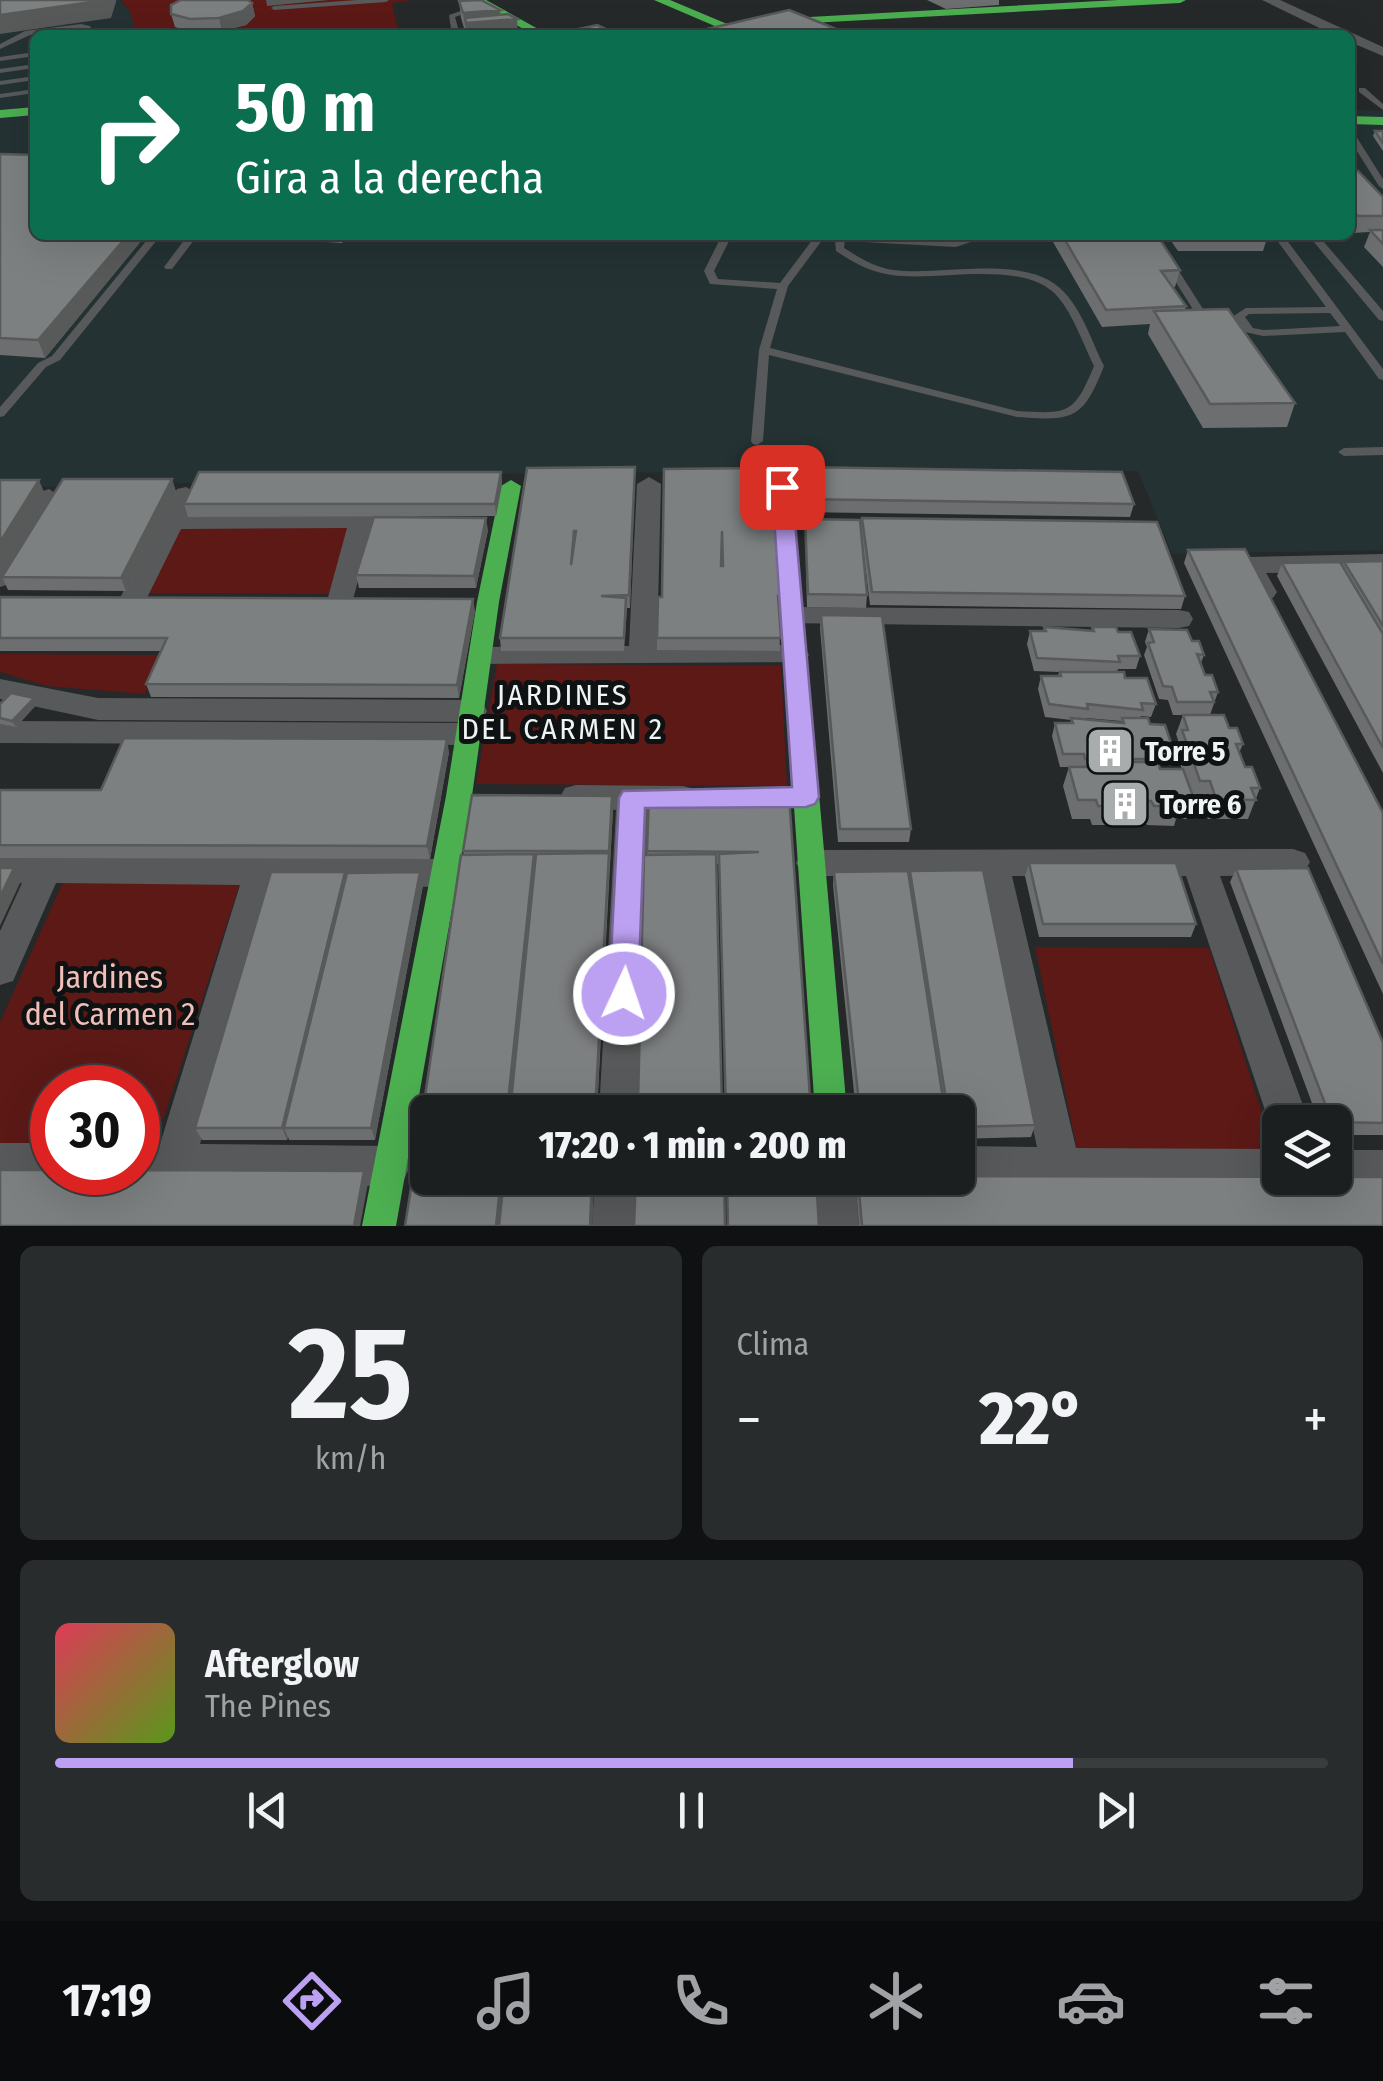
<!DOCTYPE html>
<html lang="es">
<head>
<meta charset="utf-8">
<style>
  :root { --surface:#1c1f20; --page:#292c2d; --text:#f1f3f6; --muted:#a0a2a5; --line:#3a3d3e; --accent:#bca0f2 }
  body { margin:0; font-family:"Fira Sans Condensed",sans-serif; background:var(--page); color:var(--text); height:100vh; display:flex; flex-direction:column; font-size:38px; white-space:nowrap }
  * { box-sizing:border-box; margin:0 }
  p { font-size:32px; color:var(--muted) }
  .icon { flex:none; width:55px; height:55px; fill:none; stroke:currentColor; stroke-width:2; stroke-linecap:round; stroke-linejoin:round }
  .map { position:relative; height:1226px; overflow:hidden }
  .panel { display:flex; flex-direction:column; gap:20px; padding:20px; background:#0f1112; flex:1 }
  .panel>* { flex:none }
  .hud { position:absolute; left:30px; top:30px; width:1325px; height:210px; border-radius:15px; box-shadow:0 10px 40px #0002,0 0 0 2px var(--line); background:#0b6e4f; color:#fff; overflow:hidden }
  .buttons { position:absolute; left:1262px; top:1105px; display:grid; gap:20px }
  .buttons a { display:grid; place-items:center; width:90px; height:90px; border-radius:15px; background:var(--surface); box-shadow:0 10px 40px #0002,0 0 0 2px var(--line); font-size:50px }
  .speed { position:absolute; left:30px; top:1065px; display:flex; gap:20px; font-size:50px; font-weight:700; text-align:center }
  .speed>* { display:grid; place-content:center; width:130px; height:130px; border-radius:50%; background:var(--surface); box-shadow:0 10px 40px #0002,0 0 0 2px var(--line); line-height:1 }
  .speed .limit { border:15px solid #d22; background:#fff; color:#111 }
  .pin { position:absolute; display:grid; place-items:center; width:85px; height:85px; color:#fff; margin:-42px; border-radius:20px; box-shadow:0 5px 15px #0006 }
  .me { position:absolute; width:110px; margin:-55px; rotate:3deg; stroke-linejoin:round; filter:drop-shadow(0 0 8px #0008) }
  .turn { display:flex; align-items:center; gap:35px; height:210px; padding:0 40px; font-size:45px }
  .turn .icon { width:130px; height:130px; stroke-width:2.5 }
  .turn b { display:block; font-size:70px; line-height:85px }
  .big { font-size:75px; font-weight:800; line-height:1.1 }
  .panel .card { flex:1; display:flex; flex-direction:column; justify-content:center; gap:15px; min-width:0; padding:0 35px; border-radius:15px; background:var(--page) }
  .panel .dial { align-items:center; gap:0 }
  .dial b { font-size:130px; line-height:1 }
  .song { display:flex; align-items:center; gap:30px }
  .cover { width:120px; height:120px; border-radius:15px; background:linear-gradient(135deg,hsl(350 70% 55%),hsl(90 70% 35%)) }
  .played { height:10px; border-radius:5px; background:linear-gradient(90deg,var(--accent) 80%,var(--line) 80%) }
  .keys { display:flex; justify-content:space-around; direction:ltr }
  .heat { display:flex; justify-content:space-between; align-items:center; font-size:55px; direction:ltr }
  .panel .tiles { flex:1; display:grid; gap:20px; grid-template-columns:1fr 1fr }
  .card:last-child { grid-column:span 2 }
  .trip { position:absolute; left:410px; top:1095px; width:565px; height:100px; border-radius:15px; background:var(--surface); box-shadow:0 10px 40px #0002,0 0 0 2px var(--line); font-weight:800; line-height:100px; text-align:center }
  .tabs { display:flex; height:160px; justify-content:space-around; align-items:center; background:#0b0c0d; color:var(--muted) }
  .tabs .icon { width:70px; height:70px }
  .tabs .selected { color:var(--accent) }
  .tabs b { font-size:45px; color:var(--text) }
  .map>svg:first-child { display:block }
</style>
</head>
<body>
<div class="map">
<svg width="1383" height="1226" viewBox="0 0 1383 1226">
  <rect width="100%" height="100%" fill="#25292a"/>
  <path fill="#243234" d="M0 0H120L130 12 137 35H35V235H1350V109L1383 111V550L1172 554 1138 471 547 473 0 488Z"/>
  <path fill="#5c1916" d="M121 0H412L392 3 399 35H137L130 12Z
    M182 525 352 526 331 594 149 593Z
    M0 654 162 655 145 694 47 686 0 672Z
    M497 664 781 666 787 786 476 784Z
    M63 882 240 883 155 1145H138V1088H52V1144H0V1022Z
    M1035 947 1209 948 1274 1150 1077 1149Z"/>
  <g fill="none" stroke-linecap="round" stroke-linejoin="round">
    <path fill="#58595a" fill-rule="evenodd" d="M357 0H389L386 2 274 10 271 8 274 6Z
      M478 5 480 8 455 17 460 35H452L449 15Z
      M81 24 90 26 95 35H87L85 29 81 28 30 35 0 49V44L25 31Z
      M35 52V56L0 61V57Z
      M35 64V68L0 73V69Z
      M35 76V80L0 85V81Z
      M1359 88H1365L1383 104V110L1359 92Z
      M35 89V93L0 98V94Z
      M1350 131 1354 133 1383 179V189L1379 186 1350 140Z
      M151 235H161L60 360 46 367 4 416 0 417V407L38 363 52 356Z
      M188 235H198L172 269H166L164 267Z
      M722 235H732L714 271 718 279 780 283 816 235H826L788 286 770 348 1017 411C1068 414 1074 415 1094 366 1083 344 1074 316 1058 297 1025 258 938 282 892 275 870 272 854 263 836 251L835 241 829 238 834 235 956 241 976 235H991L956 247 845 241 844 248C860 258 874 267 893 270 942 277 1027 252 1064 292 1083 312 1092 342 1104 366 1083 420 1073 421 1017 417L769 355 763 441 757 445 753 444 751 441 759 350 777 289 710 284 704 271Z
      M1146 235H1156L1210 320 1209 322H1201Z
      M1273 235H1283L1383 369V380L1379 379 1345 332 1263 336 1245 332 1234 317 1235 315 1246 308 1326 307ZM1330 313 1340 326 1263 330 1253 328 1245 317 1249 314Z
      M1308 235H1318L1383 311V321L1379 320Z
      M1383 447V455L1344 456 1338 452 1344 448Z"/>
    <path fill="#58595a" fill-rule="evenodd" d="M1262 0H1280L1383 47V56L1350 42V35H1334Z
      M649 477 661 484 657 646 795 645 805 648 809 655 805 662 473 664 469 657 473 650 483 647 629 646 637 484Z
      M186 487 198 494 189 513 411 512 424 520 411 528H372L351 607H331L327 601 347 528 181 529 143 606H123L119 600 177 489Z
      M49 489 61 497 9 584 0 587V556L40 492Z
      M1383 554V570L1266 573 1277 592 1273 598H1253L1235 565 1248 557Z
      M793 607 1179 610 1189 612 1193 619 1189 626 1179 628 783 623 779 616 783 609Z
      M0 679 98 698 472 700 483 703 487 711 483 719 472 722 98 720 0 699Z
      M0 721 468 723 479 726 483 734 479 742 468 745 0 743Z
      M576 785 683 786 694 789 699 798 694 807 648 810 637 1112H599L616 810 565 806 560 797 565 788Z
      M1293 849 1305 853 1310 862 1305 871 1293 875 1220 876 1309 1122H1280V1137L1269 1122 1186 876H1012L1076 1148 1280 1149V1178H1296L1294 1183 1280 1189 958 1186 944 1180 958 1178V1146L1037 1147 978 876H813L801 872 796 863 801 854 813 850Z
      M0 855 444 859 456 863 461 873 456 883 444 887 273 885 200 1144 390 1146 404 1152 410 1166 404 1180 390 1186 138 1183 124 1177 122 1172H138V1144H160L240 885 56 883 13 981 0 985V931L22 883H0Z
      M0 1143H52V1172H68L66 1176 52 1181H0Z
      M1335 1150H1383V1190H1335L1321 1184 1318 1178H1335Z
      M595 1178H635L634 1226H592Z
      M815 1178H855L859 1226H817Z"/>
    <path fill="#4caf50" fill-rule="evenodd" d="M472 0H486L549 35H534Z
      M654 0H670L732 26 773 19 1118 0H1186L1180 3 773 25 731 33Z
      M35 107V115L0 118V110Z
      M1350 116 1383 117V125L1350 124Z
      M511 480 521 486 499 602 472 796 396 1226H362L446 796 477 602 501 486Z
      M782 481 792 487 847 1112H815L772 487Z"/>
  </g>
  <path fill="#6c6e6f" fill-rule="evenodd" d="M927 0H999V5L946 9Z
    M459 1 500 15 518 35H466L461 18Z
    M252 3 255 16 246 25 222 31 194 33 175 27 171 14Z
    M1375 131H1383V151L1373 136Z
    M0 154 35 235H146L45 358 0 355Z
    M1350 171 1383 197V267L1364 247 1370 232 1352 233 1350 230Z
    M221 235H347L342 243Z
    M1049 235H1157L1180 270 1175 287H1172L1186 306 1185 310 1295 403 1287 427 1203 428 1148 334 1150 324 1102 327Z
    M1167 235H1268L1263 251H1178Z
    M635 467 630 608H627L624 651H501L500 638 527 468Z
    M797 467 1134 504 1130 517 798 512Z
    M664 469 783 596 782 609H779L780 651 657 650V638L662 597Z
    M501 472 502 484 496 516 188 517 184 504Z
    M172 479 176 492 126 591 8 590 2 577Z
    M862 518 1185 596 1181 609 870 605 862 540 867 595 866 608 807 607 805 519 861 529Z
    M488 530 476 588H359L356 575Z
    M1188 550 1383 813V994L1184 563Z
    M1383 561V773L1277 576 1282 563 1342 566 1344 562Z
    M0 597 475 611 459 698 151 697 146 684 161 651H0Z
    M821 615 911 829 909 842H838L820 628Z
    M1044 627 1091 631 1092 627 1118 632 1140 656 1136 669H1118L1117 672 1156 704 1151 717 1141 716 1140 718 1150 724 1174 752 1169 765H1159L1160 769H1182L1175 749 1178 740 1176 734 1183 715H1173L1168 700 1159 699 1144 655 1147 647 1145 642 1149 629 1192 641 1204 655 1201 663 1205 675 1218 692 1210 715 1229 728 1243 744 1239 753 1245 767 1260 788 1248 819H1208L1202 800H1194L1187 819H1176L1174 826 1147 825 1144 820H1116L1115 825H1092L1090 819H1072L1063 786 1069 767H1080H1060L1052 736 1055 723H1070L1071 720 1045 717 1038 689 1041 676H1058L1059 672 1034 671 1027 644 1030 631H1043ZM1086 718 1121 721V723L1085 720Z
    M0 704H37L16 727 0 724Z
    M449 752 430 859 0 858V790H101Z
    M612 796 613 809 597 1112H428L594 1178 592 1226H405L461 855H464L463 851Z
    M649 796H789L811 1112 719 864H717L722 1112 638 1105 644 855 647 854Z
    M1029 863 1196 924 1191 937H1039L1025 876Z
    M1236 869 1383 1043V1135H1335V1122H1319L1230 882Z
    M910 871 1035 1125 1031 1137 958 1139V1112H856L833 885 834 872 909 878Z
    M345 872 346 877 423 885 375 1140H289L288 1137 287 1140H202L195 1128Z
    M858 1178 1383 1226H859L856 1188Z"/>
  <path fill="#585a5a" d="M106 0H116V2L111 18 0 34V15Z
    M266 0H329L267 6Z
    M252 3 255 16 246 25 222 31 219 18Z
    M500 10 501 20 517 19 518 35H467L463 13Z
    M128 235H146L45 358 38 340Z
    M635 467V480L630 608 629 595Z
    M501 472 502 484 496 516 495 504Z
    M172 479 176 492 126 591 121 578Z
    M39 480 44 492 0 564V542Z
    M486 518 488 530 476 588 474 576Z
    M473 599 475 611 459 698 457 685Z
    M34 698 37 704 16 727 12 721Z
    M447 739 449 752 430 859 427 846Z
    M612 796 613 809 610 864 609 851Z
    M609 853V866L597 1112H595Z
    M534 854 536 866 510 1112 508 1102Z
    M14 868 21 881 0 926V897Z
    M345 872 348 885 284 1128 288 1137 287 1140 282 1128Z
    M420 872 423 885 375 1140 371 1128Z
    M364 1171 368 1183 360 1226H354Z
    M501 1178H504L499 1226H496Z
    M592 1178H594L592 1226H590Z"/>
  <path fill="#7d8081" stroke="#585a5a" stroke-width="2.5" fill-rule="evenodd" d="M0 0H106L0 15Z
    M181 0H248L252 3 243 11 219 18 190 19 171 14V5Z
    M481 0 500 10 463 13 459 1Z
    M789 10 851 35H713L703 30Z
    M508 14 517 19 466 23 465 18Z
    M597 25 614 33 606 35H592L579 29Z
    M1375 131H1383V143Z
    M0 154 35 155V235H128L38 340 0 338Z
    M1350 171H1358L1383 197V216H1358L1350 208Z
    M1370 230H1383V244Z
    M1062 235H1157L1180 270 1161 271 1186 306 1106 310Z
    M1228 309 1295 403 1210 404 1154 311Z
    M635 467 629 595 601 596 626 598 624 638H500L527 468ZM574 531H576L571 565Z
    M797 467 1122 472 1134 504 799 499Z
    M772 468 783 596H778L781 638H657L658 597H662L664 469ZM722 531 723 566H721Z
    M199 472H501L495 504H184Z
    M63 479H172L121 578 2 577Z
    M0 480H39L0 542Z
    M374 517 486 518 474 576 356 575Z
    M862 518 1157 522 1185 596 872 592Z
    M805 519 860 520 867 595 808 594Z
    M1245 549 1383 813V964L1188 550Z
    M1383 561V626L1344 562Z
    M1340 562 1383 634V748L1282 563Z
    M0 597 473 599 457 685 146 684 167 638H0Z
    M821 615 882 616 911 829H840Z
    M1044 627 1094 631 1092 627H1116L1118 632H1131L1140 656H1118L1120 662 1037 658 1030 631H1046Z
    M1149 629 1187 630 1192 641H1199L1204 655 1197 654 1205 675H1212L1218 692H1210L1214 702H1177L1172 687 1163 686 1148 643 1154 642Z
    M1060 672H1124L1125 678H1147L1156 704 1141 703 1143 710 1087 704 1088 709 1049 704 1041 676H1061Z
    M11 693 34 698 12 721 0 718V704Z
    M1183 715H1224L1229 728H1237L1243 744H1236L1245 767H1252L1260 788H1251L1256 800 1216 799 1210 781H1200L1182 730H1188Z
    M1071 718 1124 723 1122 718H1148L1150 724 1165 725 1174 752H1152L1154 759H1085L1084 754H1063L1055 723H1073Z
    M124 738 447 739 427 846 0 845V790H101Z
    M1089 762H1158L1160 769H1183L1194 799H1178L1181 806H1154L1151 801H1119L1121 806H1098L1096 800H1078L1069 767H1090Z
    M472 795 612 796 609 851H463Z
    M649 796H789L811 1112H726L719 854 759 852 647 851Z
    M609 853 595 1112H510L536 854Z
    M534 854 508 1102 424 1103 461 855Z
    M716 854 722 1112H637V1105H646L638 1103 644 855Z
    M1029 863H1176L1196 924H1043Z
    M0 868H14L0 897Z
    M1308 868 1383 1043V1123L1332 1122 1236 869Z
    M983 870 1035 1125 958 1127V1112H948L910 871Z
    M908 871 945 1112H860L834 872Z
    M271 872H345L282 1128H195Z
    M420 872 371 1128H284L347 873Z
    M508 1104V1112H428V1178H501L496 1226H405L424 1105Z
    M0 1170H52V1172H138V1170L364 1171 354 1226H0Z
    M958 1176 1383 1177V1226H862L858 1178Z
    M504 1178H592L590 1226H499Z
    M636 1178H724L725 1226H634Z
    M727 1178H816L819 1226H728Z"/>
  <path fill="#bca0f2" stroke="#7a689d" stroke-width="2.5" d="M782 481 792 487 819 797 815 804 806 807 645 808 638 994 634 1004 624 1008 613 1004 609 994 619 798 623 791 792 787 772 487Z"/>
  <defs>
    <g id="building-square" transform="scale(2.5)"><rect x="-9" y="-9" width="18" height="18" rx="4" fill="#a8acad" stroke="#0f1213"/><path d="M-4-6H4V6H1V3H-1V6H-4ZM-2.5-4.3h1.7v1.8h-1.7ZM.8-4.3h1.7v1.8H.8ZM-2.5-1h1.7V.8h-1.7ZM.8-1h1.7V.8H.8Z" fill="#fff"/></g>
  </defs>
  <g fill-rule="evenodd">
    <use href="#building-square" x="1110" y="751"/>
    <use href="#building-square" x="1125" y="804"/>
  </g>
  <g text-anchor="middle" stroke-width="10" stroke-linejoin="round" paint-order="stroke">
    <g font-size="28" font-weight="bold" fill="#eef3f4" stroke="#0f1213" text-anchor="start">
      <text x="1145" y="761">Torre 5</text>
      <text x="1160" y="814">Torre 6</text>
    </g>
    <g font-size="30" letter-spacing="2.5" fill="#eef3f4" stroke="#0f1213">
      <text x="563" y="705">JARDINES<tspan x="563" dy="34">DEL CARMEN 2</tspan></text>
    </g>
    <g font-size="32" fill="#f1bfb7" stroke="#0f1213">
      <text x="110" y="988">Jardines<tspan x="110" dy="37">del Carmen 2</tspan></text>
    </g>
  </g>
</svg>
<div class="buttons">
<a><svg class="icon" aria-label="layers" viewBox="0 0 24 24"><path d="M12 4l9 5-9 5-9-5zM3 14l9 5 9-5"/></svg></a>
</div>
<div class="speed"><div class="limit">30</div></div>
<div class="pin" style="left:782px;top:487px;background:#d93025"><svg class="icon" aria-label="arrive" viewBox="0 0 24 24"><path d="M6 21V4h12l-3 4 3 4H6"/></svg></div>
<svg class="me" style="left:624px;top:994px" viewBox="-20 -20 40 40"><circle r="17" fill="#bca0f2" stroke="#fff" stroke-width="3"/><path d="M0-11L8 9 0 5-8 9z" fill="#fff"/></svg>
<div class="trip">17:20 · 1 min · 200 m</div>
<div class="hud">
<div class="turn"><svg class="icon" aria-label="right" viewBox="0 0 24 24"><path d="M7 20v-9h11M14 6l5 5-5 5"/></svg><div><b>50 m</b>Gira a la derecha</div></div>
</div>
</div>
<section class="panel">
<div class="tiles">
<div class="card dial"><b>25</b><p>km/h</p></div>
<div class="card"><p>Clima</p>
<div class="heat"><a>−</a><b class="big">22°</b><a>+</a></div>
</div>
<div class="card">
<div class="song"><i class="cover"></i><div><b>Afterglow</b><p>The Pines</p></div></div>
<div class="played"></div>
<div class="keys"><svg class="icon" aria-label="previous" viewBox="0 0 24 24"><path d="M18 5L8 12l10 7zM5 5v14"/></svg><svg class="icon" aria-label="pause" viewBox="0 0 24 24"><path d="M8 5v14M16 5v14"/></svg><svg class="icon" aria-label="next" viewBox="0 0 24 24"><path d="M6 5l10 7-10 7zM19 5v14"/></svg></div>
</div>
</div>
</section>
<nav class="tabs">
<b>17:19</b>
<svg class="icon selected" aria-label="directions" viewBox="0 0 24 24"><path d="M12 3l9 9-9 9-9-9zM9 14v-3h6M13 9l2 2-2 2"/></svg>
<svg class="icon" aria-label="music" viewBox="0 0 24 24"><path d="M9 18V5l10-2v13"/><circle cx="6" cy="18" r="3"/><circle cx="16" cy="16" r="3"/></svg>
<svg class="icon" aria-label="phone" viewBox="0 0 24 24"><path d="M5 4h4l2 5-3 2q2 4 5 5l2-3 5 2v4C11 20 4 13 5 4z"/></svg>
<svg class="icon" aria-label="climate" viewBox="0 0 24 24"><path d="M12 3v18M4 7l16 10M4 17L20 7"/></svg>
<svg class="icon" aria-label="car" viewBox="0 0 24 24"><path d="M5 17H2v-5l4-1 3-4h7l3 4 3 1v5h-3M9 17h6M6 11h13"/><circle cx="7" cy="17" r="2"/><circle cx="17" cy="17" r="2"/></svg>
<svg class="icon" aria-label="filters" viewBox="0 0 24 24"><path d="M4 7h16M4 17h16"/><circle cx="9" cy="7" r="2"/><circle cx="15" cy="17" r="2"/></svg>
</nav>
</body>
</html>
